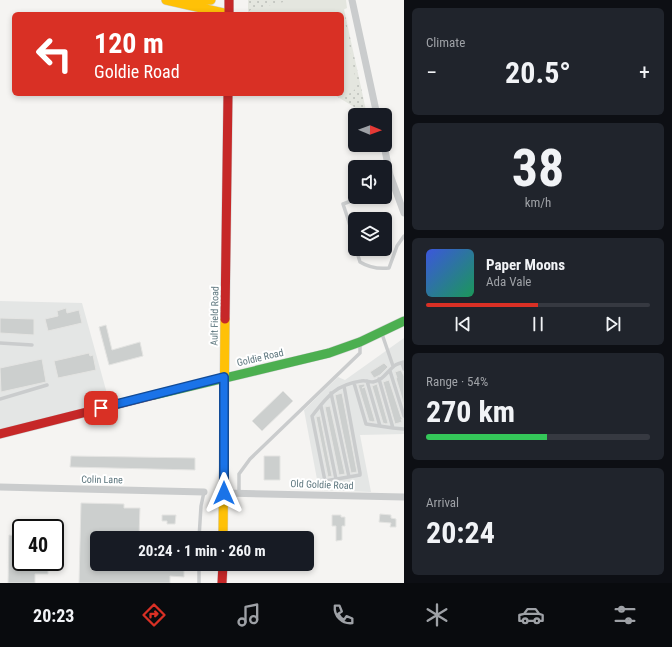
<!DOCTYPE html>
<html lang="en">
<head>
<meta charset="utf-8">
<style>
  :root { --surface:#171b24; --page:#20242c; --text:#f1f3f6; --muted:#9ea1a6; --line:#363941; --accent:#d93025 }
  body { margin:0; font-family:"Roboto Condensed",sans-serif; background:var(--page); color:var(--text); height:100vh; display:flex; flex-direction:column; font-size:15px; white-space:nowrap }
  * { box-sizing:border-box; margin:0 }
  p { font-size:13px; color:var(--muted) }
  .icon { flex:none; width:22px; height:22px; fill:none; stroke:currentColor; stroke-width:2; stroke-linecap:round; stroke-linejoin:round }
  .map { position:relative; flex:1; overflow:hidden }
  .drawer { display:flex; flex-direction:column; gap:8px; padding:8px; background:#0d0f14; width:268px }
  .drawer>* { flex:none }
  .hud { position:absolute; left:12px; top:12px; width:332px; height:84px; border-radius:6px; box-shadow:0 2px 6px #0003; background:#d93025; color:#fff; overflow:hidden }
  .needle { width:26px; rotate:91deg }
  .tools { position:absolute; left:348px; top:108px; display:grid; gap:8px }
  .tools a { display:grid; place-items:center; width:44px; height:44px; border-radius:6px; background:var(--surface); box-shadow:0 2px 6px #0003; font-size:20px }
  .speed { position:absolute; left:12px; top:519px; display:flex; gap:8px; font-size:20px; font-weight:700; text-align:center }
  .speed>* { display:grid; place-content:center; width:52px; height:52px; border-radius:50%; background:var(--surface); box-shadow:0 2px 6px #0003; line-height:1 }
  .speed .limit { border:2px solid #111; border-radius:6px; background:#fff; color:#111 }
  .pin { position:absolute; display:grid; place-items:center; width:34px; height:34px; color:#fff; margin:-17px; border-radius:8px; box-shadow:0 2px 6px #0006 }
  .me { position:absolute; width:44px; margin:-22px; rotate:0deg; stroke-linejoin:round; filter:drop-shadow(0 0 3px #0008) }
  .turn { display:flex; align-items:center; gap:14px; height:84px; padding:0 16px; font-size:18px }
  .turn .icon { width:52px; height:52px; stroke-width:2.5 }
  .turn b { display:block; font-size:28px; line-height:34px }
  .big { font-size:30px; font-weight:700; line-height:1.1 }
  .drawer .tile { flex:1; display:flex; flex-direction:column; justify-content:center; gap:6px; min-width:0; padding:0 14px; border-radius:6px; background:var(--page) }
  .drawer .dial { align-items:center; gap:0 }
  .dial b { font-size:52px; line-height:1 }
  .song { display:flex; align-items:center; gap:12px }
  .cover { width:48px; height:48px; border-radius:6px; background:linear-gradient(135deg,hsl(230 70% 55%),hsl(150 70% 35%)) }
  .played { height:4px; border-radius:2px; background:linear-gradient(90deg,var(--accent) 50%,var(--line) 50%) }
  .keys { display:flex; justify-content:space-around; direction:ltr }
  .heat { display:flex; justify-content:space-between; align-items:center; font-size:22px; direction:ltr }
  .charge { height:6px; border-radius:3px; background:linear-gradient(90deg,#34c759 54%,var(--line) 0) }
  .trip { position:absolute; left:90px; top:531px; width:224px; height:40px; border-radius:6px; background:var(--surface); box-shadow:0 2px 6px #0003; font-weight:700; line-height:40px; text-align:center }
  .dock { display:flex; height:64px; justify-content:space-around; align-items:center; background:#090b0e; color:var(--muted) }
  .dock .icon { width:28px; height:28px }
  .dock .on { color:var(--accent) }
  .dock b { font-size:18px; color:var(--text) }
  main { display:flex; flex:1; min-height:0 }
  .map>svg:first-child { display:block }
</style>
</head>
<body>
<main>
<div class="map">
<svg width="404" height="583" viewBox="0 0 404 583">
  <defs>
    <pattern id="grass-dots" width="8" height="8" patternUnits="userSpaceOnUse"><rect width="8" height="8" fill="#e4e6df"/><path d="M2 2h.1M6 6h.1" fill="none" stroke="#bcbfba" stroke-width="1.8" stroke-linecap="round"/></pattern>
  </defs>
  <rect width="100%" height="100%" fill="#f5f4f2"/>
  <path fill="#e4e6e5" d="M0 301 82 303 109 401 0 429Z
    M404 338V434L360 435 371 492 319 490 304 410 338 377 345 380Z"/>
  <path fill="url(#grass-dots)" d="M248 0H342L367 115 333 94H342V14H248Z"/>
  <path fill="#e4e6df" d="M292 0H346L347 8 343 10 357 87C351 94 347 96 337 94H342V14H251L250 10Z"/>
  <path fill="#cccfce" stroke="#e4e4e2" d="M66 308 67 313 79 310 82 323 48 331 45 319 58 316 57 311Z
    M0 318 34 319V335L0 333Z
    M106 325 112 350 140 342 143 356 109 365 99 327Z
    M89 353 90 356 93 355 96 370 58 378 54 361Z
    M42 359 46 382 1 392 0 368Z
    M384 363 388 367 380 375 374 378 370 372Z
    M401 370 404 376V405L396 378H397L395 372Z
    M389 380 401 417 403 419H401L402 422 395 424 383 382Z
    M364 384 365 386 362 388 365 387 375 421 373 422 369 421 358 385Z
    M377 384 388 423 386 424 383 423 372 386Z
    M283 391 293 401 262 431 252 421Z
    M342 393 357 472 351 473 335 395Z
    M330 406 345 474 339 475 325 407Z
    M320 416 332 476 328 477 316 417Z
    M71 456 195 458V470L70 467Z
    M264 456H280V480H264Z
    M81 503 124 504V508H140L139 537 97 538V564H184V577L170 576V583H79Z
    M380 514 391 515V518L396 519V527H390L391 523 379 522Z
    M162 515H176L175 524H167V521H162Z
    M332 515H341V517H345V526H342V540L336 541V526H332Z
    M9 535 21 536V562H48V574H35V583H8Z"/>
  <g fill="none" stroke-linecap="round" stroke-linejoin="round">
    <g stroke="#d1d2d2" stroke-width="10">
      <path id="fast" d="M154 395 329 353 360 342 404 321"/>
    </g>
    <g stroke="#d1d2d2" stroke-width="10">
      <path id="slow" d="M166 0 228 14
        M187 1 211 0
        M223 538 225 319"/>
    </g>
    <g stroke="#d1d2d2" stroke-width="10">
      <path id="jam" d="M229 0V14
        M225 319 228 94
        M0 434 154 395
        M222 583 223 564"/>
    </g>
    <path stroke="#cacccd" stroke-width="3.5" d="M385 191 395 188
      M355 244 348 219 343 204 362 197
      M356 249 360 262C368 267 379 269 389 268L397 246 404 236
      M382 334 393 366
      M0 343 32 345
      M402 363 404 369
      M390 371 404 416
      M379 379 393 428
      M367 381 380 426
      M354 383 366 424 393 428 404 429
      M344 386 360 473V475L325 481 312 416C327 397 335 385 361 381 365 380 369 382 373 382 383 380 386 373 393 367 395 364 400 363 404 362
      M331 393 349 477
      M0 399 47 385
      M321 406 336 479
      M239 492V474L250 459 360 353V343
      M199 538 201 506 204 492
      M199 583V564"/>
    <path stroke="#cacccd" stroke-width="7" d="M352 0 377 115
      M384 145 390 175 404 213
      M0 487 204 492
      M224 493 404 497"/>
    <use href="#fast" stroke="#4caf50" stroke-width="9"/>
    <use href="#slow" stroke="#ffc107" stroke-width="9"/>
    <use href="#jam" stroke="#c62828" stroke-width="9"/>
  </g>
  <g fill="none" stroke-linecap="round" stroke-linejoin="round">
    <g stroke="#114b97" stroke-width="10">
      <path id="route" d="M101 408 224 377V493"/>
    </g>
    <use href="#route" stroke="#1a73e8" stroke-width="7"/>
  </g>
  <g text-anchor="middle" stroke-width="4" stroke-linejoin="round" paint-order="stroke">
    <g font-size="10" fill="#5e777f" stroke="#fff">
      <text transform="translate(214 316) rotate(-89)" y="4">Ault Field Road</text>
      <text transform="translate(260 357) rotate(-13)" y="4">Goldie Road</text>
      <text transform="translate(102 479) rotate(1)" y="4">Colin Lane</text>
      <text transform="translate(322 484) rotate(2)" y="4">Old Goldie Road</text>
    </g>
  </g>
</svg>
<div class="tools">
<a><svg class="needle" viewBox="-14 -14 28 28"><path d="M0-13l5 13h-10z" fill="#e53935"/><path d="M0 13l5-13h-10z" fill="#9ea1a6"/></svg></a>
<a><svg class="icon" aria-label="sound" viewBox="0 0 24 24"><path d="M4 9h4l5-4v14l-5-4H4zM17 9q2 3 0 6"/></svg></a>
<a><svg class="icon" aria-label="layers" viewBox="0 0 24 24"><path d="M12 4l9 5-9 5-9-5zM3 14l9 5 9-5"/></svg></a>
</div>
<div class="speed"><div class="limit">40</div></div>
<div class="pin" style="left:101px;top:408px;background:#d93025"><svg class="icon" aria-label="arrive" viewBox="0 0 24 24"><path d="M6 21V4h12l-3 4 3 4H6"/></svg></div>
<svg class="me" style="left:224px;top:493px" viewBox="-20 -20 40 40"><path d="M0-17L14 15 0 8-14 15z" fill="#1a73e8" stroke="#fff" stroke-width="4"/></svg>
<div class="trip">20:24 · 1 min · 260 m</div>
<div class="hud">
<div class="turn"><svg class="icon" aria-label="left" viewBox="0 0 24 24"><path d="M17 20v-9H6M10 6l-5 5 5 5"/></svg><div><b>120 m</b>Goldie Road</div></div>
</div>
</div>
<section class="drawer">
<div class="tile"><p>Climate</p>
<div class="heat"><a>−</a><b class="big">20.5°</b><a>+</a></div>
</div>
<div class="tile dial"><b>38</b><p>km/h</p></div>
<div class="tile">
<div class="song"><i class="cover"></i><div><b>Paper Moons</b><p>Ada Vale</p></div></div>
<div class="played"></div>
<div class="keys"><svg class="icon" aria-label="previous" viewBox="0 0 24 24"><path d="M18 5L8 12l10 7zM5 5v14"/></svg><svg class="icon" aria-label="pause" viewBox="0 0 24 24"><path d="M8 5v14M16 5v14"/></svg><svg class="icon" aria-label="next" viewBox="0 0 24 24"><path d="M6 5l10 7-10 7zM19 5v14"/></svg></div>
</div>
<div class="tile"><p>Range · 54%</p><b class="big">270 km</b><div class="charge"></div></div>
<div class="tile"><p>Arrival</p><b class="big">20:24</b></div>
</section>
</main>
<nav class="dock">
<b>20:23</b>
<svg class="icon on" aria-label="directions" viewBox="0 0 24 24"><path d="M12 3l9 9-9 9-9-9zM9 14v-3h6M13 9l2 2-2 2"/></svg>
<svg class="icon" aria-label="music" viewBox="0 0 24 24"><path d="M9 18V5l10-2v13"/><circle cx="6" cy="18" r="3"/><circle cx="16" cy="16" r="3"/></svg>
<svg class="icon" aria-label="phone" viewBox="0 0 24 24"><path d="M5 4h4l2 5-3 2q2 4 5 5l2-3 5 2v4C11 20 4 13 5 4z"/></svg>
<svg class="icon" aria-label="climate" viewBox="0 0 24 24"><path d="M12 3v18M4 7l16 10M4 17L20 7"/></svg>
<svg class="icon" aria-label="car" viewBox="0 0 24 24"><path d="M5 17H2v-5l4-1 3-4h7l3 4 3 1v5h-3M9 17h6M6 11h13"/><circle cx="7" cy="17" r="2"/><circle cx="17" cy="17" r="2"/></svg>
<svg class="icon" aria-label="filters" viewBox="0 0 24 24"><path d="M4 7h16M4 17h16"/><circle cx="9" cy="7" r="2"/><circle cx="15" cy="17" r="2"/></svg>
</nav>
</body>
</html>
